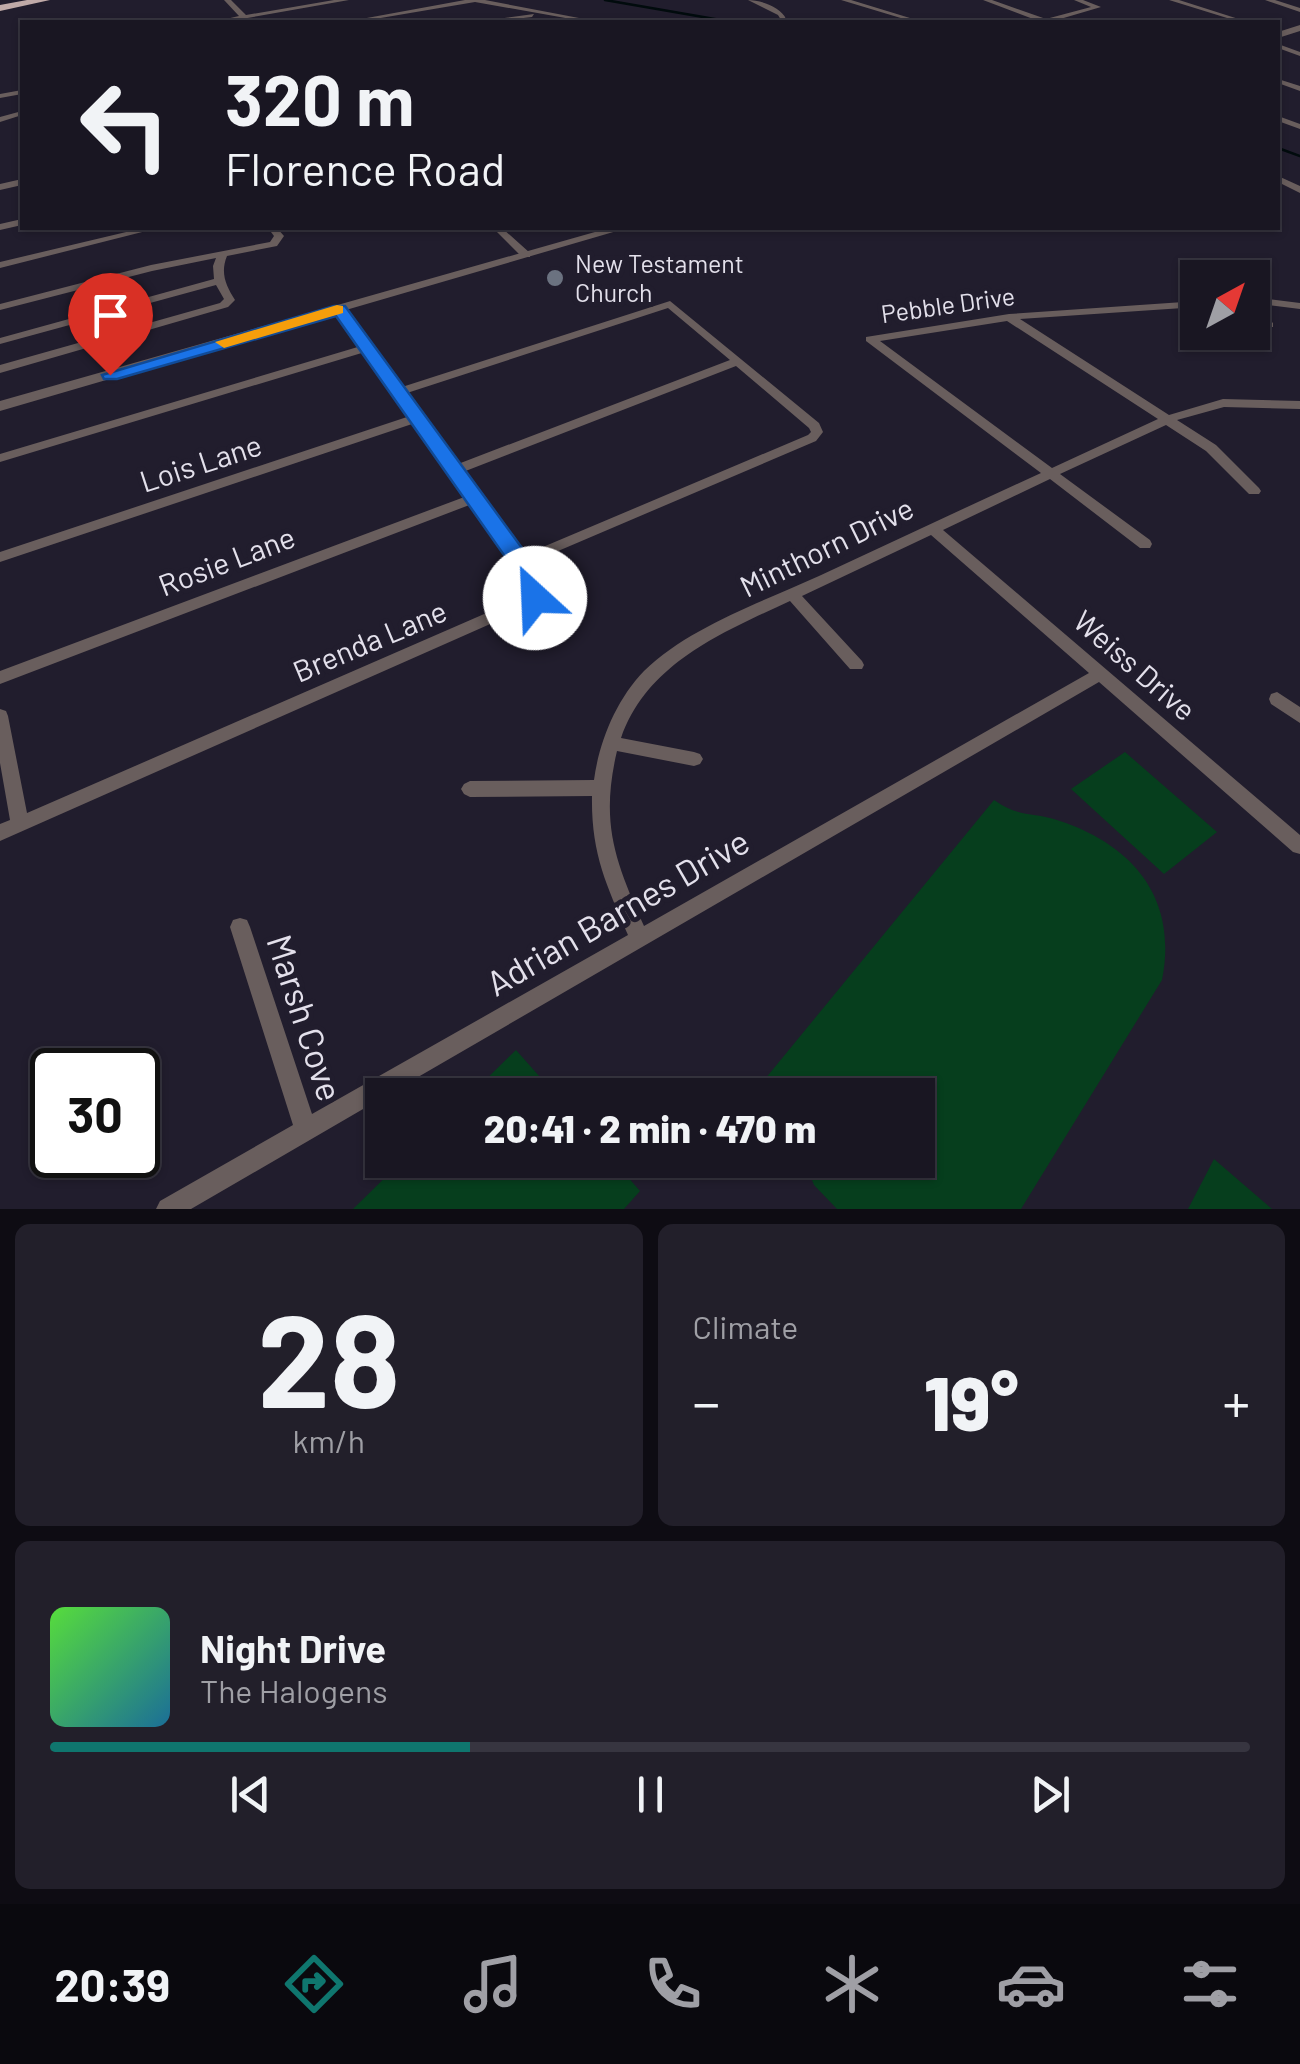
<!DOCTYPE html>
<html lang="en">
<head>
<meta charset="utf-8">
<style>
  :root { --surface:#191622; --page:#221f2a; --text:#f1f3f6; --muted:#9f9fa5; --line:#373540; --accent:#0f766e }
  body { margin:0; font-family:Barlow,sans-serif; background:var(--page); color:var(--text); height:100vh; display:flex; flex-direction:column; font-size:38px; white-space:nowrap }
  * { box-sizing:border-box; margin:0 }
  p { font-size:32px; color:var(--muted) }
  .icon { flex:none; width:55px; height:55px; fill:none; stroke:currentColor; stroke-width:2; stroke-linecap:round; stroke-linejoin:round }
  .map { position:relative; height:1209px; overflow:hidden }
  .panel { display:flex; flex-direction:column; gap:15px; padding:15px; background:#0e0c13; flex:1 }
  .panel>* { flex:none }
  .banner { position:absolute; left:20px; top:20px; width:1260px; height:210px; border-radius:0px; box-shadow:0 2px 8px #0004,0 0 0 2px var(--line); background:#191622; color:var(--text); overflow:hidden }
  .needle { width:65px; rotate:40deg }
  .tools { position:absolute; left:1180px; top:260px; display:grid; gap:20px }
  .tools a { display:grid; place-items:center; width:90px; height:90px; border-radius:0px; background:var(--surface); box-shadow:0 2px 8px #0004,0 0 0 2px var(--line); font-size:50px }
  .speed { position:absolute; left:30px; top:1048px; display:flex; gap:20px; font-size:50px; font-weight:700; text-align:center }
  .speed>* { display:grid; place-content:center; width:130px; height:130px; border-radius:50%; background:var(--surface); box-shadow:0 2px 8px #0004,0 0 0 2px var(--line); line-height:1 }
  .speed .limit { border:5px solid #111; border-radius:15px; background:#fff; color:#111 }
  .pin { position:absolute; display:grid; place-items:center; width:85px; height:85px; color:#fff; margin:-102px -42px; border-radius:50% 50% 50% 0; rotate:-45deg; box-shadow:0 0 10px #0007 }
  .pin .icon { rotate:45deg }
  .me { position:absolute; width:110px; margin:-55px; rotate:335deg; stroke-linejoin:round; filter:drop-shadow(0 0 8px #0008) }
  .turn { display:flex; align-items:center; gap:35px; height:210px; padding:0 40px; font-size:45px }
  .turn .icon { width:130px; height:130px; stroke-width:2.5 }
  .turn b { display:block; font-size:70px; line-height:85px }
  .big { font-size:75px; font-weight:800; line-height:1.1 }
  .panel .widget { flex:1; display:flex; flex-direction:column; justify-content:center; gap:15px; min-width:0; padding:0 35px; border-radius:15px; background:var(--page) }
  .panel .dial { align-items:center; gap:0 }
  .dial b { font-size:130px; line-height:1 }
  .song { display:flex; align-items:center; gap:30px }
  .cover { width:120px; height:120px; border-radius:15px; background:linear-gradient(135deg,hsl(110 70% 55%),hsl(200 70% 35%)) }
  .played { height:10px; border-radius:5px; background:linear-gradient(90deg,var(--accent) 35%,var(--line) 35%) }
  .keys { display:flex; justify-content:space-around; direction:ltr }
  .heat { display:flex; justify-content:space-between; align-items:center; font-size:55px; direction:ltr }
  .panel .tiles { flex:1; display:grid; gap:15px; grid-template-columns:1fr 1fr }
  .widget:last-child { grid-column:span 2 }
  .trip { position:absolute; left:365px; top:1078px; width:570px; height:100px; border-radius:0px; background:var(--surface); box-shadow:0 2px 8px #0004,0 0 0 2px var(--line); font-weight:800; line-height:100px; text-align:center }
  .tab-bar { display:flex; height:160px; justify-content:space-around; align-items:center; background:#0a090e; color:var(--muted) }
  .tab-bar .icon { width:70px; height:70px }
  .tab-bar .on { color:var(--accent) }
  .tab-bar b { font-size:45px; color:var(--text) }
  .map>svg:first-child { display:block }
</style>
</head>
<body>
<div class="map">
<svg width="1300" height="1209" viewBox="0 0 1300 1209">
  <rect width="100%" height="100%" fill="#211d2d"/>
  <path fill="#063e1d" d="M1125 752 1217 832 1164 874 1071 789Z
    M994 800C1022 819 1031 811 1060 821 1135 846 1178 900 1162 980L1021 1209H837L814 1185 804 1160H918V1095H781L765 1079Z
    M516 1050 556 1095H470Z
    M1214 1159 1272 1209H1188Z
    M403 1160H613L640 1191 624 1209H353Z"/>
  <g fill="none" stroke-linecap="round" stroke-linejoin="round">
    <path stroke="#010b0d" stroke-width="2.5" d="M605 0 732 22
      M1278 148 1300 156"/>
    <path fill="#695e5d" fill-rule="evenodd" d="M224 0H231L246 15 334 0H349L225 22H213L239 16Z
      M465 0H485L600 22H588L475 2 357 22H345Z
      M748 0C760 0 781 7 786 19L781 20 778 15Z
      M841 0H851L923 22H914Z
      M983 0H992L1046 19 1091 7 1074 0H1083L1101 7 1050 22H1041Z
      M1169 0H1179L1248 22H1240Z
      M1265 0H1275L1300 8V12Z
      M534 14 532 17 487 22 490 20Z
      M1278 44 1300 52V56L1278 48Z
      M1278 79 1300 86V91L1278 83Z
      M22 90V94L0 98V94Z
      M22 111V115L0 122V117Z
      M1278 116 1300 124V129L1278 121Z
      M1278 176 1300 186V193L1278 182Z
      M22 179V185L0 190V184Z
      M22 219V225L0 230V224Z
      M143 228H158L0 268V262Z
      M268 228H277L284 236 277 246 227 256C220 273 226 286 235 300L228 307 0 373V365L220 303 224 299 216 285 0 344V338L214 279 213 266 216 258 152 271 0 310V304L151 265 270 242 274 236Z
      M493 228H502L530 253V257H522Z
      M1252 297 1300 303V309L1252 303Z
      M670 301 819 423 823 432 816 441 530 563 544 584 540 602 0 841V824L10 820 0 763V709L6 711 8 716 27 813 528 595 530 585 472 504 0 684V671L467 496 415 423 0 562V552L410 416 365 352 0 462V454L361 346 335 309 340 306 344 307 402 387ZM668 308 730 360 458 464 407 393ZM736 366 809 428 811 432 808 435 524 555 463 472Z
      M1198 301V307L1020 319 1169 415 1223 399 1300 401V409L1224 407 1177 420 1216 445 1259 488 1261 491 1259 494H1249L1206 451 1166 425 1060 474 1150 540 1152 544 1150 548H1140L1050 479 943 530 1300 835V854L1293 852 1099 682 387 1095H382V1098L191 1209H156L160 1201 293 1125 230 927 233 920 240 918 247 920 250 927 312 1114 628 935C606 884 591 853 592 796L470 797 464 794 461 789 464 784 470 781 594 780C599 742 616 700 644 671 689 627 762 602 819 576 893 542 966 507 1041 473L866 341V337L1009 314ZM1007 321 1158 419 1052 468 880 341ZM931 535 1089 673 644 926C615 861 600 823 617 751L694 766 700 764 703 759 700 754 694 752 621 738C647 663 723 632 790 601L850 669H862L864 665 862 661 802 596Z
      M1252 304 1273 323V327H1265L1252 314Z
      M1277 692 1300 707V723L1271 704 1269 699 1271 694Z"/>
    <path fill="#695e5d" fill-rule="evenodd" d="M1300 25V31L1278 38V32Z
      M609 228H627L0 411V401Z"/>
    <path fill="#c0aaa8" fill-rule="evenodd" d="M27 0H50L0 11V5Z"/>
  </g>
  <path fill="#1a73e8" stroke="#114b97" stroke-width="2.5" d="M334 306H345L544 578 548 584 543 604H527L525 585 336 316 117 379H104L102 375Z"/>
  <path fill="#f59e0b" d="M337 305 343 306V313L224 348 215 342Z"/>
  <circle fill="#6b7280" stroke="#211d2d" stroke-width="4" cx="555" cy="278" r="10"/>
  <g text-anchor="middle" stroke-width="10" stroke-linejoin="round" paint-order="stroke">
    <g font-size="25" fill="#e3e0eb" stroke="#211d2d" text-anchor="start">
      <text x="575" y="273">New Testament<tspan x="575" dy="29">Church</tspan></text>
    </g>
    <g font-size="25" fill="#e3e0eb" stroke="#211d2d">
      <text transform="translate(948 305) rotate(-8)" y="9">Pebble Drive</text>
    </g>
    <g font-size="30" fill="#e3e0eb" stroke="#211d2d">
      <text transform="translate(201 464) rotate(-18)" y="10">Lois Lane</text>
      <text transform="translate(827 548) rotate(-26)" y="10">Minthorn Drive</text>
      <text transform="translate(227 562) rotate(-21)" y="10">Rosie Lane</text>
      <text transform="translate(370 642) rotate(-23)" y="10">Brenda Lane</text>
      <text transform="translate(1134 666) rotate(41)" y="10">Weiss Drive</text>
    </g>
    <g font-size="35" fill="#e3e0eb" stroke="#211d2d">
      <text transform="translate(618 913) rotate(-30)" y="12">Adrian Barnes Drive</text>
      <text transform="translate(304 1018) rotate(72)" y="12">Marsh Cove</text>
    </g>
  </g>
</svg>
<div class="tools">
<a><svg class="needle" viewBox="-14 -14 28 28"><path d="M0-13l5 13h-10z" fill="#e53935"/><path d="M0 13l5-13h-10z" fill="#9f9fa5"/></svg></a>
</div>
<div class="speed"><div class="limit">30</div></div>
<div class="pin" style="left:110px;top:375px;background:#d93025"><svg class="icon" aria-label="arrive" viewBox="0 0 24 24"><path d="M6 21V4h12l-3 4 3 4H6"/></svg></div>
<svg class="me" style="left:535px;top:598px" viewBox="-20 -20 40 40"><circle r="19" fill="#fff"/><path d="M0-13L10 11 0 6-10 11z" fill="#1a73e8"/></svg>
<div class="trip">20:41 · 2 min · 470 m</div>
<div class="banner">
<div class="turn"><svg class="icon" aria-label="left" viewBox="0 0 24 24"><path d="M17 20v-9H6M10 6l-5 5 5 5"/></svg><div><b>320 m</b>Florence Road</div></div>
</div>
</div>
<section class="panel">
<div class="tiles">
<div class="widget dial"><b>28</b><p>km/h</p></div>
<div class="widget"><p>Climate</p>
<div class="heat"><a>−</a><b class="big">19°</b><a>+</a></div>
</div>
<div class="widget">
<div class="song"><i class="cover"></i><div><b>Night Drive</b><p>The Halogens</p></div></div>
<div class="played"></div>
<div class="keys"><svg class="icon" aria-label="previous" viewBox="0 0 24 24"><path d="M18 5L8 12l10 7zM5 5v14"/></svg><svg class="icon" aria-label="pause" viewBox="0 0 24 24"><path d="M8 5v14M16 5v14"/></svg><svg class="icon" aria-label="next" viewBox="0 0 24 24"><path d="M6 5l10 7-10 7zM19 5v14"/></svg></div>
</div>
</div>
</section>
<nav class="tab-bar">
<b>20:39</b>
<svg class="icon on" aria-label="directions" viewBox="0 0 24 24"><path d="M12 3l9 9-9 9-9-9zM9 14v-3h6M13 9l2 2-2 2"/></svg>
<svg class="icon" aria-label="music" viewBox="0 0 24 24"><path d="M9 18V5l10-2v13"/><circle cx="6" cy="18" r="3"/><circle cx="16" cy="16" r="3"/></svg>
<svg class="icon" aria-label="phone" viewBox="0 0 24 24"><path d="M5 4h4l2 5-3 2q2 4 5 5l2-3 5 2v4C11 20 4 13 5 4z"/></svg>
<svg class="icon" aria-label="climate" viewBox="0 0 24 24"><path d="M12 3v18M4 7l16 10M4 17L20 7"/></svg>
<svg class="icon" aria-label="car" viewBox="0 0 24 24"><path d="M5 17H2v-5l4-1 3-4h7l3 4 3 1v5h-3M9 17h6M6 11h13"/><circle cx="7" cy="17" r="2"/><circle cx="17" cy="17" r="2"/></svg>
<svg class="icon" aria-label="filters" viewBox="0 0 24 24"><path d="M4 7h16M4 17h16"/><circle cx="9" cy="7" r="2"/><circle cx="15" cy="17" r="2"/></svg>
</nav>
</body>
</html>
